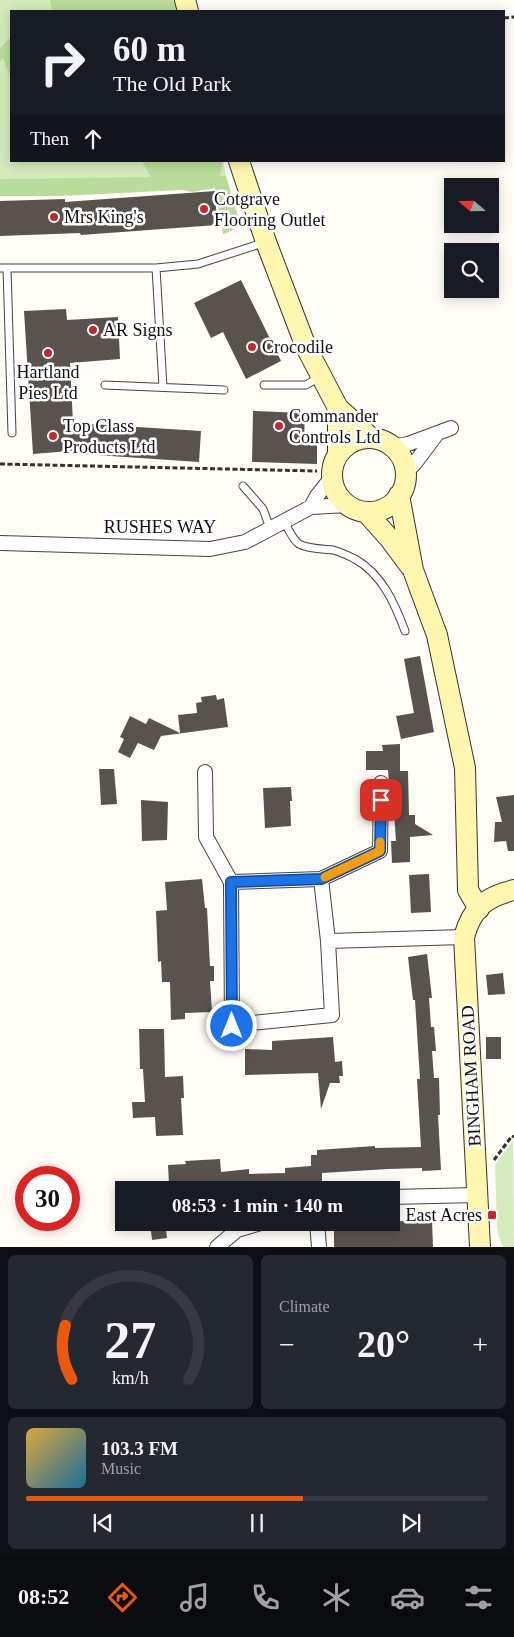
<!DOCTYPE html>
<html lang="en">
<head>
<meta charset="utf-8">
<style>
  :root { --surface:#171b24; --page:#242831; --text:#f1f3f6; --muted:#9ea1a6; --line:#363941; --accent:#ea580c }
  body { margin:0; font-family:Georgia,serif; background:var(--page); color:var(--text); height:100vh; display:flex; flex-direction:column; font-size:19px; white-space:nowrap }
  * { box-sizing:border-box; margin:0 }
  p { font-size:16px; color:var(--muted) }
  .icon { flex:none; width:28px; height:28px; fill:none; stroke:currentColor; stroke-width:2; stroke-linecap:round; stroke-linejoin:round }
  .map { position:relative; height:1247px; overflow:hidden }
  .sheet { display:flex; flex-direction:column; gap:8px; padding:8px; background:#0d0f14; flex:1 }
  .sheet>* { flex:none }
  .top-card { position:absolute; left:10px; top:10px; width:495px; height:152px; border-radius:0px; box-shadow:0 2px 12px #0003; background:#171b24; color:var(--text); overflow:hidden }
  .needle { width:32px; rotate:290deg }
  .buttons { position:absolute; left:444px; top:178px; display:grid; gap:10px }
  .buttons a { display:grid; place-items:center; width:55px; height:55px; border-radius:0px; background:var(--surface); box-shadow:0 2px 12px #0003; font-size:25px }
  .speed { position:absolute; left:15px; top:1166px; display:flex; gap:10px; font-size:25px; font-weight:700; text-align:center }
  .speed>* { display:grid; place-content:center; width:65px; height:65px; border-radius:50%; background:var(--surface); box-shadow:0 2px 12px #0003; line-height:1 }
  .speed .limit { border:8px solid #d22; background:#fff; color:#111 }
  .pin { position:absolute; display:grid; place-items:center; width:42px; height:42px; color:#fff; margin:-21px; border-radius:10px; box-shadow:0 2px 8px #0006 }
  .me { position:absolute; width:55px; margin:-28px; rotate:0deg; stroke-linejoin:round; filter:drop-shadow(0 0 4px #0008) }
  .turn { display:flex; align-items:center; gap:18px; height:105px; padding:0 20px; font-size:22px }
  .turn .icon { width:65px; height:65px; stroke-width:2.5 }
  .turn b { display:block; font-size:35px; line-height:42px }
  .then { display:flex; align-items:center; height:48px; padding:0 20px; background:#0003; gap:10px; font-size:19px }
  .big { font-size:38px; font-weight:800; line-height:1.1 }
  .sheet .tile { flex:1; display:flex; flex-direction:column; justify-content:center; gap:8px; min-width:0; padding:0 18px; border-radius:8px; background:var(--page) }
  .sheet .dial { align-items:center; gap:0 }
  .dial svg { height:130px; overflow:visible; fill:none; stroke:var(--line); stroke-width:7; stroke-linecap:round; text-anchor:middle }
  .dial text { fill:var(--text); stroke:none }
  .song { display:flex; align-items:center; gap:15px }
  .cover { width:60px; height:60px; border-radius:8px; background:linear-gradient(135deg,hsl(40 70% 55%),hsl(200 70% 35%)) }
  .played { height:5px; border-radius:2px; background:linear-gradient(90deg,var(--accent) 60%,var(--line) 60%) }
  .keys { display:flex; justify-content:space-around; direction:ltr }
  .heat { display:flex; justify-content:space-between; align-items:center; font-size:28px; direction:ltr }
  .sheet .tiles { flex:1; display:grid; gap:8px; grid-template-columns:1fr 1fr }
  .tile:last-child { grid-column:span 2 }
  .trip { position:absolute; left:115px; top:1181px; width:285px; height:50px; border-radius:0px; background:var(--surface); box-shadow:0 2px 12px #0003; font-weight:800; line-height:50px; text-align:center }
  .tabs { display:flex; height:80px; justify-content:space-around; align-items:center; background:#090b0e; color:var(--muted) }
  .tabs .icon { width:35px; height:35px }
  .tabs .selected { color:var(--accent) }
  .tabs b { font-size:22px; color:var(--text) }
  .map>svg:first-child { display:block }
</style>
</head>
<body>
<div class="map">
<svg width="514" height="1247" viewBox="0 0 514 1247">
  <rect width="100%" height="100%" fill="#fffdf5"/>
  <path fill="#d5ebbd" d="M0 0H173L177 11H11V161H223L226 176 0 180Z
    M513 1140 514 1247H503L498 1235 497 1225 495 1165Z"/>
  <path fill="#b9dc9c" d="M50 0H173L177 11H131L130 8 129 11H52Z
    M11 37V78L3 58 0 61V48Z
    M142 161H222L220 176H226L239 219C236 228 232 232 223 234L215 188 192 192 182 190 60 196H0V179L151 177Z"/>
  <path fill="#5a524d" d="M215 191 217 225 81 235 80 233 0 236V201L65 199V202Z
    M241 280 281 361 246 379 223 332 211 338 194 303Z
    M66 309 67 320 118 317 120 359 70 363 73 423 201 431 199 462 81 454 82 450 33 454 24 311Z
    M253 411 305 413 304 439H317V464L252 462Z
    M420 656 434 732 401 739 396 716 414 713 404 659Z
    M216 695 217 700 224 698 228 727 161 736 154 750 138 743 130 758 118 752 124 739 120 737 130 716 146 724 149 718 180 733 178 715 197 713 196 703 202 702 201 697Z
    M400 744V771H408L409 815H415V824L433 835 410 837V862L392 863 391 841H396L394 813H391L388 770H366V751H383L382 745Z
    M99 769H114L117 804 101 805Z
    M291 787 292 801H290L291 826 265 828 263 788Z
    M514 795V851H508L506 841 494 842 495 822H502L496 797Z
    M141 800 168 802 167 840 142 841Z
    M429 874 431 912 411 913 409 875Z
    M202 879 205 908H207L210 966H214V981H210L212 1012 185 1013V1019L171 1020 170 982H162L161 961 158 962 156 911 167 910 165 882Z
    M427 954 432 998H429L431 1027H434L436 1051H432L434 1078H439L440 1115H438L441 1170 422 1171V1168L388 1169 322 1173V1182L303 1183V1190H199V1182L169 1184 168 1165 186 1164 185 1161 220 1159 221 1172 249 1169V1174L285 1173V1168L311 1166V1155H317V1150L375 1146V1148L421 1147 417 1079H420L415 1000H413L408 957Z
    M503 973 505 994 488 995 486 975Z
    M139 1029H164L165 1077 183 1076 184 1098H181L183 1135 156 1136 155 1117 133 1118 132 1102H145L143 1069H140Z
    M333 1037 335 1062 342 1061 343 1076H339L340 1083H330L321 1109 318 1073 245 1075V1049L272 1050V1041Z
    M486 1037H501V1059H486Z
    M432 1220 433 1247H334V1231L380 1230 379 1222Z
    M150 1222H165L167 1238 152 1240Z"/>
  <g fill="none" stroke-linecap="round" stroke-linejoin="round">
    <g stroke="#444" stroke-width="9">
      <path id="lane" d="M0 268H156L198 264 263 243
        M7 268 12 433
        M156 268 163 387
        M105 385 224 390
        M264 385H306L321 376
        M243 486 263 509 270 528
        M284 521C288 528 292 539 299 544 308 549 323 549 333 550 340 552 349 556 355 559 382 574 395 604 405 631"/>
    </g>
    <g stroke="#444" stroke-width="16">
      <path id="street" d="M392 447 408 444 451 428
        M405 473 415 463 436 435
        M311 507 317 496 332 477
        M0 543 210 549 245 542 311 507 348 505
        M205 772 206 837 231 882
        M321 879 380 851 381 783
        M328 941 321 879 231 882 232 1025 332 1015 328 941 464 937
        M391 1197 477 1195
        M317 1222 319 1247
        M217 1247 237 1230 264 1222"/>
    </g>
    <g stroke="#333" stroke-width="22">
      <path id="secondary" d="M185 0 188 11
        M239 161 266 242 306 347 338 408 371 438
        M338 408V454
        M332 475a37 37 0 1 1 74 0a37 37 0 1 1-74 0Z
        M399 495 413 570 437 635 465 768 468 890 479 909
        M366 512 390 539 410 566
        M480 1247 464 937C472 908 485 897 514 890"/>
    </g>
    <path stroke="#333" stroke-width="3" stroke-dasharray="5 2.5" stroke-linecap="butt" d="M504 18 514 17
      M0 464 317 471
      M494 1160 512 1136 514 1137"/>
    <use href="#lane" stroke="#fff" stroke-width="7"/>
    <use href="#street" stroke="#fff" stroke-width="14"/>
    <use href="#secondary" stroke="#fff6b0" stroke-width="20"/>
  </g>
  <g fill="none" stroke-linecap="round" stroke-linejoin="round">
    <g stroke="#114b97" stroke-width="12">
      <path id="route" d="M232 1026 231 882 321 879 380 851 381 800"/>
    </g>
    <use href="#route" stroke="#1a73e8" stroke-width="9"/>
    <path stroke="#f59e0b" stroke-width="9" d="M325 877 380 851V842"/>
  </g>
  <g fill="#c4262e" stroke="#fff" stroke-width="2">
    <circle cx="204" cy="209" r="5"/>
    <circle cx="54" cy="217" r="5"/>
    <circle cx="93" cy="330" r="5"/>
    <circle cx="252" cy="347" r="5"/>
    <circle cx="48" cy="353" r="5"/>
    <circle cx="279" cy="426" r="5"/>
    <circle cx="53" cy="436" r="5"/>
    <rect x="487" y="1210" width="10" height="10" rx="2.5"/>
  </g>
  <g text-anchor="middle" stroke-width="5" stroke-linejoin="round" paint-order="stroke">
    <g font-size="18" fill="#111" stroke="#fff" text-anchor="start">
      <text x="214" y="205">Cotgrave<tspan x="214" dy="21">Flooring Outlet</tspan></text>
      <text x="64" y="223">Mrs King's</text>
      <text x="103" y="336">AR Signs</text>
      <text x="262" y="353">Crocodile</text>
      <text x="48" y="378" text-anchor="middle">Hartland<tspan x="48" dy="21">Pies Ltd</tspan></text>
      <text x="289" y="422">Commander<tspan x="289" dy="21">Controls Ltd</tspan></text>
      <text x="63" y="432">Top Class<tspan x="63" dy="21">Products Ltd</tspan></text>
      <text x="482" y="1221" text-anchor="end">East Acres</text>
    </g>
    <g font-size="18" fill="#111" stroke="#fff">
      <text x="160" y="533">RUSHES WAY</text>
      <text transform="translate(471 1076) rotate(-93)" y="6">BINGHAM ROAD</text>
    </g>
  </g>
</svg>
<div class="buttons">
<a><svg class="needle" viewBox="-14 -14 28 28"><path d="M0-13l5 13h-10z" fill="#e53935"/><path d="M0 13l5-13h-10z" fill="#9ea1a6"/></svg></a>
<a><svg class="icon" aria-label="search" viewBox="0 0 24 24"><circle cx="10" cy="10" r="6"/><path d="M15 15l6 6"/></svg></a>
</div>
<div class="speed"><div class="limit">30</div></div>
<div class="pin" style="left:381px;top:800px;background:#d93025"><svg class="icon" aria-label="arrive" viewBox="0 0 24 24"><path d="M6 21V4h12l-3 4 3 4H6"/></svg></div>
<svg class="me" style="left:232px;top:1026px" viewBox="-20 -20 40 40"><circle r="17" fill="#1a73e8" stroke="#fff" stroke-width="3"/><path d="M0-11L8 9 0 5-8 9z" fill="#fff"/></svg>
<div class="trip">08:53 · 1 min · 140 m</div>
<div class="top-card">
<div class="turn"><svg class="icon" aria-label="right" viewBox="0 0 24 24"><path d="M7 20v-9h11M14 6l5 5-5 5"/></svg><div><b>60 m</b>The Old Park</div></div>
<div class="then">Then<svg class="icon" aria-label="ahead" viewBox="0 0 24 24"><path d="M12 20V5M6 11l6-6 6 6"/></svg></div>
</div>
</div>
<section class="sheet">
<div class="tiles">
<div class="tile dial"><svg viewBox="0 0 100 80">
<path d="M14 69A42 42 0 1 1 86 69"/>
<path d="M14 69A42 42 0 0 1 10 36" stroke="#ea580c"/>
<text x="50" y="56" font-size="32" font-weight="700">27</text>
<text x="50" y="72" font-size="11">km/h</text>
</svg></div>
<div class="tile"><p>Climate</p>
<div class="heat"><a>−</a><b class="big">20°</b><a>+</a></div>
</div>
<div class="tile">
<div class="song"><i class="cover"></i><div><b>103.3 FM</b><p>Music</p></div></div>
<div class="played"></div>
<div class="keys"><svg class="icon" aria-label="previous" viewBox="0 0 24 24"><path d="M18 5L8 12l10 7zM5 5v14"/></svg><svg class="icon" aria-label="pause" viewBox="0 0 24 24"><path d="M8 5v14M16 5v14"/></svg><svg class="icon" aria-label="next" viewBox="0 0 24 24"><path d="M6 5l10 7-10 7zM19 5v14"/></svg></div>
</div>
</div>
</section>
<nav class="tabs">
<b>08:52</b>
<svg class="icon selected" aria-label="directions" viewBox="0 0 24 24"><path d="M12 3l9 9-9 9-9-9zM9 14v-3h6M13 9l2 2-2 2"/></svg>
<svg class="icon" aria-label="music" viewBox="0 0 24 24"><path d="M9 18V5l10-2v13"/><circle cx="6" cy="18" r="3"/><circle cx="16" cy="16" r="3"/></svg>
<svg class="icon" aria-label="phone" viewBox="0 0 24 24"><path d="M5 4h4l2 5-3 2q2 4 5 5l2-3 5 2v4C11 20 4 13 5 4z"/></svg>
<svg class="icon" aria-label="climate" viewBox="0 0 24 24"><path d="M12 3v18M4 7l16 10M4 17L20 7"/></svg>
<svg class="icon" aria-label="car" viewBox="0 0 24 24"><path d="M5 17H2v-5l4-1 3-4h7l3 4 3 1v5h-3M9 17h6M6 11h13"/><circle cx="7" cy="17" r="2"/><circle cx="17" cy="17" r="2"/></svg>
<svg class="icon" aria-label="filters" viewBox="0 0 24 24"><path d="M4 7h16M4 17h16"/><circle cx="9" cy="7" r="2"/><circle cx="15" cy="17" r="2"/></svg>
</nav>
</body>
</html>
